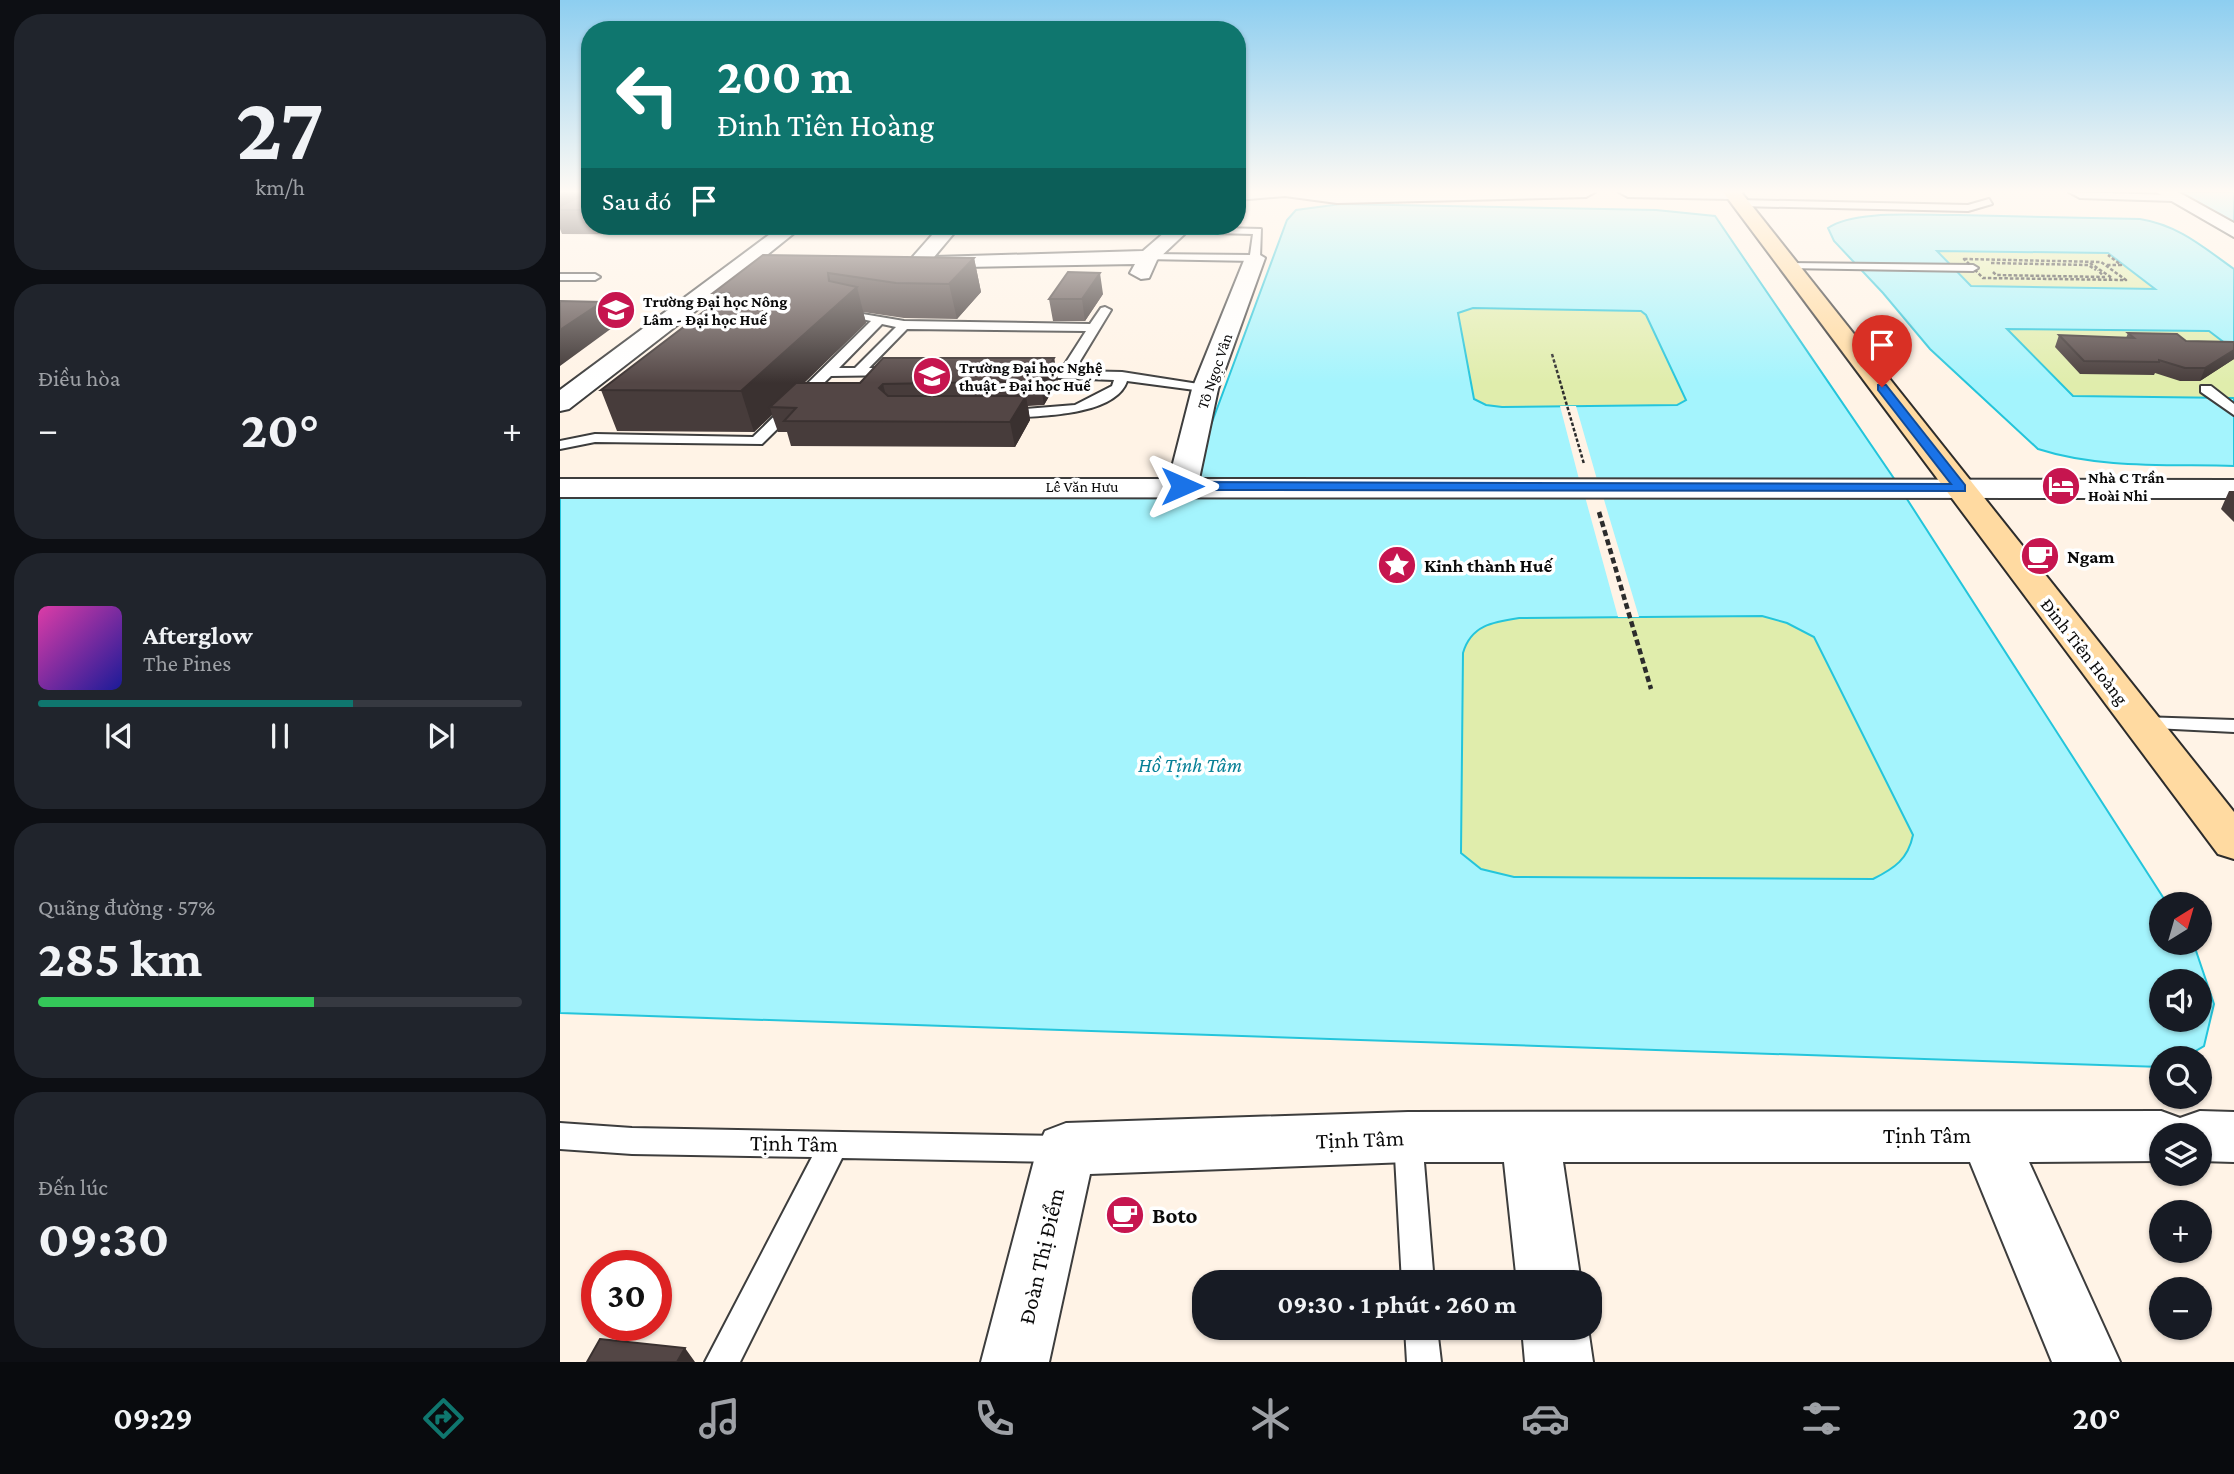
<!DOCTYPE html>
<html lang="vi">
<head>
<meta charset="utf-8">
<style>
  :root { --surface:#171b24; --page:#20242c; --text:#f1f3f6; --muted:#9ea1a6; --line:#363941; --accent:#0f766e }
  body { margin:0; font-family:"Crimson Pro",serif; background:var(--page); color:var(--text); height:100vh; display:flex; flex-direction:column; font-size:26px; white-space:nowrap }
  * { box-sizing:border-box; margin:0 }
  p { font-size:23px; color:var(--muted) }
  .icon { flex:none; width:38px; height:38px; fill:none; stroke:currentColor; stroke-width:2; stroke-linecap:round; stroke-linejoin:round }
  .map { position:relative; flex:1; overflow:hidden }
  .sheet { display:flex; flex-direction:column; gap:14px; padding:14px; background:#0d0f14; width:560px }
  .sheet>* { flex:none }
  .banner { position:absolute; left:21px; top:21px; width:665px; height:214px; border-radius:28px; box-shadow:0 2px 5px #0004; background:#0f766e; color:#fff; overflow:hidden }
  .needle { width:46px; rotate:37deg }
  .fabs { position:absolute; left:1589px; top:892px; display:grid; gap:14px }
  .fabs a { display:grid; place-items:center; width:63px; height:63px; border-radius:50%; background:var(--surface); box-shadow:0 2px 5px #0004; font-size:35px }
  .speed { position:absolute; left:21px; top:1250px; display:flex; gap:14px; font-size:35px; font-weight:700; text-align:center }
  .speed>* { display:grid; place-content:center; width:91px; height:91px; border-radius:50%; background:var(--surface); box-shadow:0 2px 5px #0004; line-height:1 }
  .speed .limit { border:10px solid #d22; background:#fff; color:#111 }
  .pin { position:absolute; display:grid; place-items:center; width:60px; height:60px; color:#fff; margin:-72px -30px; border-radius:50% 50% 50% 0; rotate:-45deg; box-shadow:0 0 7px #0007 }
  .pin .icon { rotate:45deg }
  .me { position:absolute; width:77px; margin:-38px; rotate:90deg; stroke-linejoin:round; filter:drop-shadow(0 0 5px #0008) }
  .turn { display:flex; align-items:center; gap:24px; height:147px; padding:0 21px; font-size:32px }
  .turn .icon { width:91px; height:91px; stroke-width:2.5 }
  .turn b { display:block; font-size:49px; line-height:60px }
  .then { display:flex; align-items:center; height:66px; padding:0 21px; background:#0003; gap:14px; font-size:26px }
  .big { font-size:52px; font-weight:700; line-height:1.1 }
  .sheet .tile { flex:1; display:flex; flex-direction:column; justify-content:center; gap:10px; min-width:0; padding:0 24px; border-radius:28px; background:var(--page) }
  .sheet .dial { align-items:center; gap:0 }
  .dial b { font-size:91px; line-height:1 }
  .song { display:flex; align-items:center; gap:21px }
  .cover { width:84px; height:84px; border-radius:10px; background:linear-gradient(135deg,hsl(320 70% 55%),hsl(240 70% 35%)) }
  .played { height:7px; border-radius:4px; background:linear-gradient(90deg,var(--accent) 65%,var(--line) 65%) }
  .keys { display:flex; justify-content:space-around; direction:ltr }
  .heat { display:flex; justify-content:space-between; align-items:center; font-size:38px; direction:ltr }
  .charge { height:10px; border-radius:5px; background:linear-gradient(90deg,#34c759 57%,var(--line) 0) }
  .trip { position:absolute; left:632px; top:1270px; width:410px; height:70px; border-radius:28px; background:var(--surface); box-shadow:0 2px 5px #0004; font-weight:700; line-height:70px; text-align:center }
  .tabs { display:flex; height:112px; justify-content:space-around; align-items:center; background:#090b0e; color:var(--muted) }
  .tabs .icon { width:49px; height:49px }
  .tabs .selected { color:var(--accent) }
  .tabs b { font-size:32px; color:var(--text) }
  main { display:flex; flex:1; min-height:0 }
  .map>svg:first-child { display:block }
</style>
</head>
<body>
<main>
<section class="sheet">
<div class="tile dial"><b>27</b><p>km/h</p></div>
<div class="tile"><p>Điều hòa</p>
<div class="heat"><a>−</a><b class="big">20°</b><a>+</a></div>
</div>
<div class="tile">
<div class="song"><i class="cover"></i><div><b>Afterglow</b><p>The Pines</p></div></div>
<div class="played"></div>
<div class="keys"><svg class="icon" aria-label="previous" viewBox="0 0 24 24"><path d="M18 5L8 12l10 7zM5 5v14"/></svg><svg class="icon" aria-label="pause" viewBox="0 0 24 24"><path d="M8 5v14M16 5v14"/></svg><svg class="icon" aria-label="next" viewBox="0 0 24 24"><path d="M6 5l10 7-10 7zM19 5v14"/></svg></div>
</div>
<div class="tile"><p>Quãng đường · 57%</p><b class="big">285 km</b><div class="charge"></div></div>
<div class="tile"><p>Đến lúc</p><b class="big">09:30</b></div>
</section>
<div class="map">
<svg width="1674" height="1362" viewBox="0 0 1674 1362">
  <rect width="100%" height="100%" fill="#fff3e6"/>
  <path fill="#e0edac" d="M1376 250 1548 253 1597 289 1411 287Z
    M913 308 1081 311 1086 315 1126 400 1117 405 942 407 926 405 914 399 898 313Z
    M1446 328 1649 331 1674 350V398L1513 396Z
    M1202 616 1227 623 1254 637 1353 835C1348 859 1335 868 1314 879L954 877 921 869 901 853 903 653C911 625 933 622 959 618Z"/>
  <path fill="#a4f4fd" stroke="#24c5db" stroke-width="2" fill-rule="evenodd" d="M1617 192H1674V223Z
    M781 204 1096 210 1155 216 1335 480H637L645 441 727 220 736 210ZM913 308 1081 311 1086 315 1126 400 1117 405 942 407 926 405 914 399 898 313Z
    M1398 215 1580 219C1618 225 1643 247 1674 269V350L1649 331 1447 329 1513 396 1674 398V466C1610 464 1540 469 1478 449L1370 349 1323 293 1274 241 1268 228C1295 209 1364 216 1398 215ZM1377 251 1548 253 1595 289 1411 286Z
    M1345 496 1608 905H1601V943L1634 945 1654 1004 1644 1046 1622 1059H1601V1067L0 1013V498ZM1202 616 1227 623 1254 637 1353 835C1348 859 1335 868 1313 879L954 877 921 869 901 853 903 653C911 625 933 622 960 618ZM1601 982H1640V1020H1601Z"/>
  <path fill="#fff3e6" d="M1000 406H1016L1038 483H1020Z
    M1024 493H1042L1079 617H1058Z"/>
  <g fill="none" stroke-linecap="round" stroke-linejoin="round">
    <g stroke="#3d3d3d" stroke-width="4">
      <path id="service" d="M1509 192 1615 195 1620 198 1615 201 1520 198Z
        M1429 199 1432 204 1408 211 1180 206 1175 203 1180 200 1408 205Z
        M553 226H563L556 231 551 228Z
        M618 227 701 229 700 258 695 261 584 259 583 257 588 254 690 255 693 234 615 232Z
        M1229 263 1413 265 1418 268 1413 271 1225 268 1224 266Z
        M0 274H35L40 277 35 280H0Z
        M545 307 551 310 514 371 562 372 645 385 650 386V392L567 381C555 417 475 416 444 418L437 414 439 411 515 405 552 386 554 380 472 377 466 373 472 369 501 370 526 331 347 329 309 368H337L343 372 342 375 271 376 202 444 35 442 0 449V441L35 434 193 437 311 321 279 314V310L344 321 530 324 541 308ZM322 324 336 327 295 368H279Z
        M1641 386H1651L1674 404V415L1641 392Z
        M1581 717 1674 720V732L1574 727 1571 723Z
        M0 1123 72 1128 502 1136 512 1140 517 1149 512 1158 502 1162 282 1158 180 1362H145L252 1157 72 1154 0 1149Z
        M848 1125 858 1129 862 1138 874 1283H842L834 1138 838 1129Z
        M845 1328H877L881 1362H847Z"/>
    </g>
    <g stroke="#3d3d3d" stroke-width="4">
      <path id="minor" d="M677 192H1035L1026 197 777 203 725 196 677 200Z
        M1059 192H1181L1182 194 1173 199 1068 197Z
        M1596 192H1618L1674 223V237Z
        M221 226H243L187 271 224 269 235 275 232 280 169 285 9 409 0 411V390Z
        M380 226H400L374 257 583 251 612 226H633L597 260 589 278 581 279 570 273 575 264 350 268 347 264 350 260Z
        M695 252 705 258 658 389 639 479 1674 480V498L0 497V479H609L632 389 685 258Z
        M1601 1111 1620 1118 1640 1111 1674 1112V1162L1640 1161V1136H1601V1161L1469 1162 1560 1362H1492L1410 1162H1003L1021 1283H957L944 1162H848L530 1174 489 1362H421L477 1149 485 1131 506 1123 848 1112Z
        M962 1328H1028L1033 1362H965Z"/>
    </g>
    <g stroke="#2c2c2c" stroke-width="4">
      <path id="secondary" d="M1163 192H1181L1674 812V859L1658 854Z"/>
    </g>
    <path stroke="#2c2c2c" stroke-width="2.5" stroke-dasharray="3.5 2" stroke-linecap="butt" d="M1404 259 1541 262 1566 280 1423 278Z
      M1431 263 1528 265 1536 270
      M1530 263 1552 278H1549
      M1547 265H1561L1548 255
      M1433 272 1436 275 1544 277 1538 270
      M992 354 1024 464"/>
    <path stroke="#2c2c2c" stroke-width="4.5" stroke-dasharray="6 3.5" stroke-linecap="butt" d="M1039 512 1091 689"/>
    <use href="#service" fill="#fff" fill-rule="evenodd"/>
    <use href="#minor" fill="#fff" fill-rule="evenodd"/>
    <use href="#secondary" fill="#ffdaa1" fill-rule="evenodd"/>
  </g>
  <path fill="#473c3b" d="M0 192H30V226H203L189 235 2 234 0 229Z
    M203 255 414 258 421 292 397 319 344 318 303 312 306 323 244 383H300L494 358 498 381 484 405 468 406 470 420 455 447 231 446 227 432H218L212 415 194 432 57 431 41 390 156 302 153 293Z
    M543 294 525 321H493L489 299Z
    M1568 333 1626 341 1674 342V359L1640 381H1620L1595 373 1594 375 1520 374 1495 347 1499 335 1566 338Z
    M1669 491H1674V522L1661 509Z"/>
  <path fill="#3a3130" d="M4 192H25L30 204 0 210V194Z
    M186 226H203L189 235Z
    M414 258 421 292 397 319 389 284Z
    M268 273 277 305 297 287 306 323 219 407H210L212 415 194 432 181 391 269 281Z
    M540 273 543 294 525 321 522 299Z
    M42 302 52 328 0 366V330Z
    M1674 350V359L1640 381 1645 368Z
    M494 358 498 381 484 405 480 381Z
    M323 384 329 408 319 388Z
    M466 396 470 420 455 447 450 422Z
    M125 1348 135 1362H117Z"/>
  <path fill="#534645" stroke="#3a3130" stroke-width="2" d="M23 192H30V210H0V206L23 195Z
    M203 255 414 258 389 284 336 283 268 273 269 281 297 287 181 391 41 390 168 293H153Z
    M508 272 540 273 522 299H489Z
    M0 301 42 302 0 330Z
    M1568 333 1617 334 1626 341 1674 342V350L1645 368H1625L1599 360V362L1524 361 1499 335 1574 338Z
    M323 358H494L480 381 323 384 319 388 328 396H466L450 422 224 421 236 408 210 407 236 383H300Z
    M40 1339 125 1348 117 1362H27Z"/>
  <linearGradient id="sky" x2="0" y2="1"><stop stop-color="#8dcef0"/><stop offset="0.5" stop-color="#fffaf4"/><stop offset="1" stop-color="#fffaf4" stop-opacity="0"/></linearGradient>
  <rect width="1674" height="383" fill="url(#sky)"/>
  <path fill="#1a73e8" stroke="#114b97" stroke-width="2" d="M1318 385H1326L1405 485V491L622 490 616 486 622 482 1391 484 1318 390Z"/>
  <defs>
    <g id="university-disc" transform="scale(2.0125)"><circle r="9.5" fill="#c6154f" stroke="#fff"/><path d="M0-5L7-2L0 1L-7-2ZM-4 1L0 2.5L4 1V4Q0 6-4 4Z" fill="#fff"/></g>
    <g id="hotel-disc" transform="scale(2.0125)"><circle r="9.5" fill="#c6154f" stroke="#fff"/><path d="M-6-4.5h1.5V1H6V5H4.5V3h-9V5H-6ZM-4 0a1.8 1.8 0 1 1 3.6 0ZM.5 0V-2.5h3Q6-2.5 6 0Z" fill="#fff"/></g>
    <g id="cafe-disc" transform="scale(2.0125)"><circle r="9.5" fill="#c6154f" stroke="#fff"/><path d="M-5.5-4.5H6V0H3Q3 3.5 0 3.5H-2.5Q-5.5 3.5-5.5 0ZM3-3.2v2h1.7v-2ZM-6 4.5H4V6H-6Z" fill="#fff"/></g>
    <g id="sight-disc" transform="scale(2.0125)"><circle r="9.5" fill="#c6154f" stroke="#fff"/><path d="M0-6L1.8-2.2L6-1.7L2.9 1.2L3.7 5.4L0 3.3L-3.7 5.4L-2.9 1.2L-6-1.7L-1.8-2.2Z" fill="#fff"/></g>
  </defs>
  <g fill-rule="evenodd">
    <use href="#university-disc" x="56" y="310"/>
    <use href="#university-disc" x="372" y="376"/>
    <use href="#hotel-disc" x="1501" y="486"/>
    <use href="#cafe-disc" x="1480" y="556"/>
    <use href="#sight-disc" x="837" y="565"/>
    <use href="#cafe-disc" x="565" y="1215"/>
  </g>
  <g text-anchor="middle" stroke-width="7" stroke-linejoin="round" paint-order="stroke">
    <g font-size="16" font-weight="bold" fill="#0a0a0a" stroke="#fff" text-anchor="start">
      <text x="83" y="307">Trường Đại học Nông<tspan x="83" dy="18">Lâm - Đại học Huế</tspan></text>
      <text x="399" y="373">Trường Đại học Nghệ<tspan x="399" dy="18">thuật - Đại học Huế</tspan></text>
      <text x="1528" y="483">Nhà C Trần<tspan x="1528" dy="18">Hoài Nhi</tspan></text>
    </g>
    <g font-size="16" fill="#0a0a0a" stroke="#fff">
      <text transform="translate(654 371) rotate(-71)" y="6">Tô Ngọc Vân</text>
      <text x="522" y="492">Lê Văn Hưu</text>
    </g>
    <g font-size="19" font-weight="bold" fill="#0a0a0a" stroke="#fff" text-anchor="start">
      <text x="1507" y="563">Ngam</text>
      <text x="864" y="572">Kinh thành Huế</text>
    </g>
    <g font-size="19" fill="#0a0a0a" stroke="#fff">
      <text transform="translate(1525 651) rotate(52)" y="7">Đinh Tiên Hoàng</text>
    </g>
    <g font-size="21" font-style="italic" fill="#098197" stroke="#fff">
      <text x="630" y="772">Hồ Tịnh Tâm</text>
    </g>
    <g font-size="23" fill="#0a0a0a" stroke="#fff">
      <text x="1367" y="1143">Tịnh Tâm</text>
      <text transform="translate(800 1139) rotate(-2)" y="8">Tịnh Tâm</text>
      <text transform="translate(234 1143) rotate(1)" y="8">Tịnh Tâm</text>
      <text transform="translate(481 1256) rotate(-77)" y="8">Đoàn Thị Điểm</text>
    </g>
    <g font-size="23" font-weight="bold" fill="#0a0a0a" stroke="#fff" text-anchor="start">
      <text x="592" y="1223">Boto</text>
    </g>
  </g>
</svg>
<div class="fabs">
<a><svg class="needle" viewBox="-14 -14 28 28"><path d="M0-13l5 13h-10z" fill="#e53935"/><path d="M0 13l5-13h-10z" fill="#9ea1a6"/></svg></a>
<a><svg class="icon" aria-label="sound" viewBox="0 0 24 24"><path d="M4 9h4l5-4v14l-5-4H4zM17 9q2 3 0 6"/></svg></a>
<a><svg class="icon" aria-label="search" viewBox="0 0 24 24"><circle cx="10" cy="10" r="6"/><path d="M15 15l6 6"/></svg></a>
<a><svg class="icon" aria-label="layers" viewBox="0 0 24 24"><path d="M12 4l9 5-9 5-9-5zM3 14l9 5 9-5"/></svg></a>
<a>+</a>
<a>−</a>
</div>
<div class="speed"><div class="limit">30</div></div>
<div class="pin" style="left:1322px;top:387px;background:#d93025"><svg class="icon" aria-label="arrive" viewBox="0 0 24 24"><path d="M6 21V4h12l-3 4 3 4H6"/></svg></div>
<svg class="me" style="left:622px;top:486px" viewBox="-20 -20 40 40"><path d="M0-17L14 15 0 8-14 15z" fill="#1a73e8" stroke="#fff" stroke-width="4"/></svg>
<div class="trip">09:30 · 1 phút · 260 m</div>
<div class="banner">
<div class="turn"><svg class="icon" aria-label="left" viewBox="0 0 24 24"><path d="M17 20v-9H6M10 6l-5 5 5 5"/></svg><div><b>200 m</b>Đinh Tiên Hoàng</div></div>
<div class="then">Sau đó<svg class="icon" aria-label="arrive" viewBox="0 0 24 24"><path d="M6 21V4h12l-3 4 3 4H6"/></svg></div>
</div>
</div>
</main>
<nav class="tabs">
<b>09:29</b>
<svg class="icon selected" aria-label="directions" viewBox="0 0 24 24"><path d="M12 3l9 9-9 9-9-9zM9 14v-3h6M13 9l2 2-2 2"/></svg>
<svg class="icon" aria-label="music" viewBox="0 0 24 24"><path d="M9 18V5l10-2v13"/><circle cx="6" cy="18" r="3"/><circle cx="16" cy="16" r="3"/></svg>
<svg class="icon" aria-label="phone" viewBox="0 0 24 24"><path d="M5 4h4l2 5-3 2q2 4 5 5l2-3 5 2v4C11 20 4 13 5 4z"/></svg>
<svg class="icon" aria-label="climate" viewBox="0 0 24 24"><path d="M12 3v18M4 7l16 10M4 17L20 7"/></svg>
<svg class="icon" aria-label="car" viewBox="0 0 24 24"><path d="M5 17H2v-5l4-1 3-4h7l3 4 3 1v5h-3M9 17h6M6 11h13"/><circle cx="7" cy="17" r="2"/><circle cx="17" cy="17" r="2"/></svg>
<svg class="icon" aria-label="filters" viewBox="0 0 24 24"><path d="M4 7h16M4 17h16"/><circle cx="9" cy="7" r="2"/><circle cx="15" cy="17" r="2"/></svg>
<b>20°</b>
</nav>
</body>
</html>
